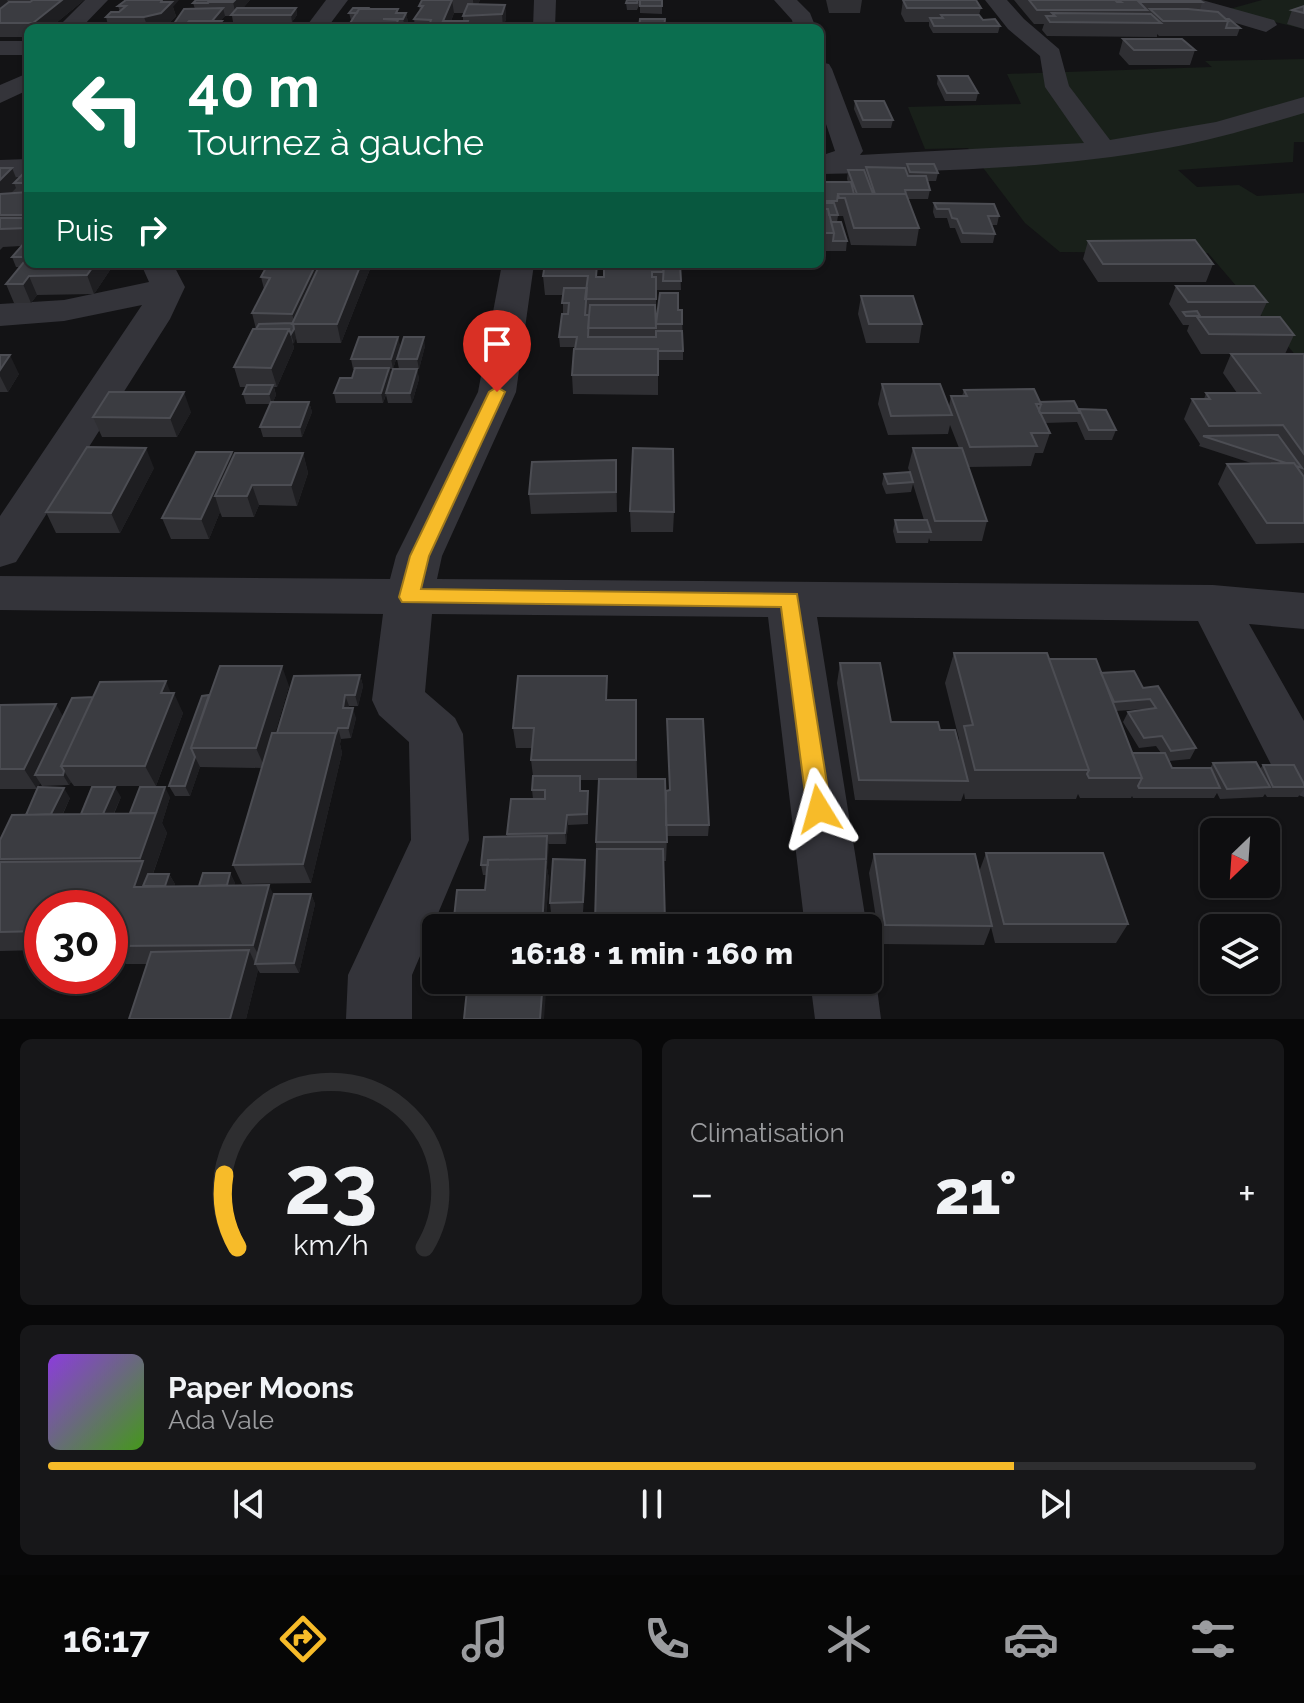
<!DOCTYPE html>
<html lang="fr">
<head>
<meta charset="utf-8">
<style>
  :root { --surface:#0e0e10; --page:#171719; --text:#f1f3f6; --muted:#9b9c9f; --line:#2e2e30; --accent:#f7bb29 }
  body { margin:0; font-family:Raleway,sans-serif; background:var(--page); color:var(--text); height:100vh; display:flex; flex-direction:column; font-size:30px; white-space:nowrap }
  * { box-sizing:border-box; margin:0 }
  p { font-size:26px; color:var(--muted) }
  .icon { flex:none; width:44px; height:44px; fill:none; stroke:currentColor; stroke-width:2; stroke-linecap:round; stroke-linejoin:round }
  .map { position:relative; height:1019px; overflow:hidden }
  .side { display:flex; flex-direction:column; gap:20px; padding:20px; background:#080809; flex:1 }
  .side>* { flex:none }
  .guide { position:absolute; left:24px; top:24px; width:800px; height:244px; border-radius:12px; box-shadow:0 2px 6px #0004,0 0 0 2px var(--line); background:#0b6e4f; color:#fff; overflow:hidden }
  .needle { width:52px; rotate:205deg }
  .buttons { position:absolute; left:1200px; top:818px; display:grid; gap:16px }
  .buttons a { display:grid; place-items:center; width:80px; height:80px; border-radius:12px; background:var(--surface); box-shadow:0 2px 6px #0004,0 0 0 2px var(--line); font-size:40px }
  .speed { position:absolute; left:24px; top:890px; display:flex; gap:16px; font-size:40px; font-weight:700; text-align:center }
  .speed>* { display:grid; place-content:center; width:104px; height:104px; border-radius:50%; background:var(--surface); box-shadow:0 2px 6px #0004,0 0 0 2px var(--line); line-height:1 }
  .speed .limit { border:12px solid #d22; background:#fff; color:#111 }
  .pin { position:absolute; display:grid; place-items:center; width:68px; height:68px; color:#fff; margin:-82px -34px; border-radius:50% 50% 50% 0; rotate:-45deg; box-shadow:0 0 8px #0007 }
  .pin .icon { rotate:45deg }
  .me { position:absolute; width:88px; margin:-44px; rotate:352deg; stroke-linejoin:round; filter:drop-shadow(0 0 6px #0008) }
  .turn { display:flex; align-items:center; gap:28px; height:168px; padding:0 32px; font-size:36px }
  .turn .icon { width:104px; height:104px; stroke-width:2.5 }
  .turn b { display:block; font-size:56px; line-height:68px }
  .then { display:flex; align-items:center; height:76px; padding:0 32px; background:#0003; gap:16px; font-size:30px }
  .big { font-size:60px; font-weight:800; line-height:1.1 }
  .side .card { flex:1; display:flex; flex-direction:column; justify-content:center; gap:12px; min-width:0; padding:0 28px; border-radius:12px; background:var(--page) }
  .side .dial { align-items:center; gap:0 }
  .dial svg { height:208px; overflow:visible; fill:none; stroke:var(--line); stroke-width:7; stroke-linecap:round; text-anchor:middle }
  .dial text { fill:var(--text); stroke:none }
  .song { display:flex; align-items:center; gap:24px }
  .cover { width:96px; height:96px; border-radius:12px; background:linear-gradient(135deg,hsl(270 70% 55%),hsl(100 70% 35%)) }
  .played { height:8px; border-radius:4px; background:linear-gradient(90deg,var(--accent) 80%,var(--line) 80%) }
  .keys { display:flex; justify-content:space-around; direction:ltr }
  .heat { display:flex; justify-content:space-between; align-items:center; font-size:44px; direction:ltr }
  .side .tiles { flex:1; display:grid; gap:20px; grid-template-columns:1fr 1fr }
  .card:last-child { grid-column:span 2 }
  .trip { position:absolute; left:422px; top:914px; width:460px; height:80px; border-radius:12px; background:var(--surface); box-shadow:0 2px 6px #0004,0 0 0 2px var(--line); font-weight:800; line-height:80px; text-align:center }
  .tab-bar { display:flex; height:128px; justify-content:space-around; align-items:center; background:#060606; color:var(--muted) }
  .tab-bar .icon { width:56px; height:56px }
  .tab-bar .active { color:var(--accent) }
  .tab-bar b { font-size:36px; color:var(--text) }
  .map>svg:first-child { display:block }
</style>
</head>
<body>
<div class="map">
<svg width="1304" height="1019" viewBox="0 0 1304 1019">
  <rect width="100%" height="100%" fill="#131315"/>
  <path fill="#19201a" d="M1262 0H1304V29L1226 10Z
    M1304 59V142H1294L1293 162 1178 170 1197 187 1239 185 1257 196 1304 193V365L1208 253 1060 252 1025 223 968 148 925 149 908 107 1021 104 1007 74 1212 67 1205 61Z"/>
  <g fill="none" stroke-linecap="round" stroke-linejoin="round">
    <path fill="#34343a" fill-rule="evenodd" d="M85 0H108L81 28H57Z
      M326 0H348L327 28H305Z
      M534 0H556L555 28H533Z
      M774 0H797L810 13 816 28H794L792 20Z
      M985 0H1007L1024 19 1059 49 1069 86 1110 140 1216 122 1304 97V113C1259 126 1214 140 1168 148 1053 169 936 171 820 174V156L835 151 820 106V62L829 64 832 69 863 151 860 155 1084 143 1045 87 1040 56 1008 29Z
      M1168 0H1202L1274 20 1277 25 1266 32 1172 4Z
      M0 41H28V55H0Z
      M28 73V90L0 103V85Z
      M28 159V177L0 178V160Z
      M141 264H173L185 287 170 319 16 562 0 567V516L142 305 64 321 0 326V304L64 300 149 282Z
      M502 264H534L516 392 442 556 437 579 1213 585 1304 593V629L1249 624 1304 721V797L1284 790 1198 621 817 617 867 928H805L768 617 432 614 425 692 455 718 463 734 469 840 412 975V1019H346L348 975 411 840 409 742 379 715 372 700 383 614 0 610V576L390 579 396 556 478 392Z
      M868 962 876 980 881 1019H815L810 980H868Z"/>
  </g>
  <path fill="#2f2f33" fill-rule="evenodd" d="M0 0H84L50 28H28V37H0Z
    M196 0H250L243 8H296L297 15 292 22H233L232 16H225L220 21H222L224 27 171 28 195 9 193 3Z
    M422 0H480L478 4 505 5 506 19 503 28H411L415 27 414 19 420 11 419 6ZM454 13H464L463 16V21H451Z
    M662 0V14L640 13V3L637 10H627L626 3Z
    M826 0H862L860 13H829Z
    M903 0 981 8 979 15 983 20 1000 26 998 33H933L929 26V22H905L901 14Z
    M1014 0H1199L1202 2 1200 10 1226 19 1240 28 1237 36H1159L1157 34V37L1047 36 1042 30 1044 24H1034Z
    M118 6 173 7 176 16 165 27 162 28H98L108 25 106 17 120 12Z
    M1304 6V29L1287 24 1292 10Z
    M368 9 406 13 409 27 408 28H347L352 20H351L349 13Z
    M1123 39 1195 50 1190 65H1129L1119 54Z
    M938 76 978 93 976 101H945L937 84Z
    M855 101 893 120 891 128H862L854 109Z
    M907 164 938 173 936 181H927L930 190 928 199H908L919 228 916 246 851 245 843 216H838L837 222 847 241 846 251H820V182H848L847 179 848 170 865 173 866 167 906 170Z
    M0 168H12L17 180 28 169V264H114L94 294 37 295 31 303H14L6 284 20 267H16L12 257 21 246 3 247 0 250Z
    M934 203 999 216 997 225H991L995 234 993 243H961L955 228H950L947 218H935L933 212Z
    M1088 241 1213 264 1206 282H1098L1083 259Z
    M372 264 341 343H297L296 338 293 344 294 348 277 387H274L276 395 273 402H309L312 412 302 437H263L260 427 270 404H246L243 394 246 387H240L234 367 256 329 252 313 264 289 261 277Z
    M680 264 681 290H656V337V324L678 310H682L683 351V360H658V395L573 394 572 375 576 347H560L559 337 568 313H563V295H545L543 276 604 277Z
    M1176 286 1267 302 1260 317 1294 335 1285 354H1201L1187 331 1189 325H1183L1169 304Z
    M861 296 922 324 919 343H866L858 314Z
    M398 337 400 347 393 369H390L391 376 399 369 397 359 425 346 419 369H417L419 379 412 403H388L386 395 383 403H336L334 393 352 378 355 369H353L351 359Z
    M1231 354H1304V543L1256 544 1218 484 1227 464 1251 463 1199 446 1200 444 1184 419 1192 399H1204L1206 393H1237L1223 373Z
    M0 355 19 374 8 392H0Z
    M882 384 949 406 951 396H962L964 390 1040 402 1079 411 1116 430 1112 440H1085L1077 422 1045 423 1050 433 1043 453H1035L1031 466 968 467 987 521 982 541H930L929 538 928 543H896L893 531 895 520H924L913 484 911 492 886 494 882 484 884 474 910 473 908 468 913 448H959L950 425 948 434 888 435 878 404Z
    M191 412 177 437H102L93 417Z
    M232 452 233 457 303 453 308 473 297 506 259 505 254 517H222L220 512 209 539H171L162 518Z
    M616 460 617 512 531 514 529 494Z
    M154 468 120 533H56L46 512Z
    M630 511 674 512 673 532H631Z
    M954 653 1049 659 1101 673 1143 688 1196 748 1190 759 1169 761 1172 768H1210L1213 763 1260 769 1263 765 1304 784V789L1298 797H1267L1265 794 1263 797 1220 799 1217 793 1214 798H1133L1132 796 1131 798H1080L1078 794 1076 799H965L964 793 961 801 855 800 837 683 840 663 891 722 940 730 958 743 959 739 945 683ZM1145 709 1128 712 1123 722 1139 748 1156 746 1161 753H1132L1116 711Z
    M360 675 363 686 358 706H349L348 708 356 718 351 738 341 739 340 744 342 753 311 883 242 884 233 865 262 768 200 767 190 796H175L169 786 202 696 289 686 275 733H277Z
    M171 693 183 713 156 786H74L71 782 69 785 42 786 40 783 38 787 70 798 63 814H81L121 797 114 814 130 813 170 797 162 823 167 833 153 874H169L175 884 174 886H199L230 873 235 883 234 885 274 894H311L315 904 299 973H260L258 970 246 1019H129L147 964H126L115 949H110V908H42V950L0 951V840L26 815 37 789H0V705L63 716Z
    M607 700H636L637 779 666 799 709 825 708 836H667L666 861H663L665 928H595L596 842 599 780H581V791L588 801V824L568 825 566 844H548L547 868 549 879 545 928H453L457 890H485L487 875H483L481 865 507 836V834L533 799 532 790 533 776 531 760 532 748H516L513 728Z
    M986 853 1128 924 1116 943H995L991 927 984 945 880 944 869 873 874 854 979 872Z
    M586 870 583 912 551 913 550 903Z"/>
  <path fill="#1e1e21" d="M0 0H7L8 2 0 9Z
    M62 0H84L50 28H35L33 23Z
    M162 0H179L173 7 176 16 165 27 148 28 144 17Z
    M235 0H250L236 16 233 2Z
    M452 0 454 13 448 28 443 21Z
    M473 0H480L474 13Z
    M505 5 506 19 503 28 502 14Z
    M223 8 225 16 214 28 208 26Z
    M296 8 297 15 292 22 291 15Z
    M406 13 409 27 405 28 403 19Z
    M12 168 18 183H14L16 188 0 205V180Z
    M95 264H114L94 294 87 275Z
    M316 264H322L295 324 292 314Z
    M361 264H372L341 343 337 324Z
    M29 276 37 295 31 303 23 284Z
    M289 329 294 348 277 387 271 368Z
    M294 329 296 338 294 344 291 334Z
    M398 337 400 347 393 369 391 359Z
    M424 337 425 346 419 369 417 359Z
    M10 355 19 374 8 392 0 376V370Z
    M389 368 391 378 383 403 381 393Z
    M417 369 419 379 412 403 410 393Z
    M273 385 276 395 272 404 269 394Z
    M184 392 191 412 177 437 170 418Z
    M309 402 312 412 302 437 300 427Z
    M146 448 154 468 120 533 111 513Z
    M232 452 238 472 215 496 220 512 209 539 201 519Z
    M303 453 308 473 297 506 291 485Z
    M252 485 259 505 254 517 247 496Z
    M282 666 289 686 265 768 256 748Z
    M360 675 363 686 358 706 355 695Z
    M166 681 172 696 174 693 183 713 156 786 145 766 161 693Z
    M345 695 349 706 346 718 343 708Z
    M56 704 68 725 35 775 40 783 37 789 24 769Z
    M353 708 356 718 351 738 348 728Z
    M338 728 341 739 340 744 342 753 311 883 303 864Z
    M195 757 200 767 190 796 185 786Z
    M64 771 71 782 69 785 63 775Z
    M115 787 121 797 107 828 101 818Z
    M165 787 170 797 162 823 167 833 152 876 150 896 134 887 143 862 140 858Z
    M64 788 70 798 56 828 49 818Z
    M567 815 568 825 566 844 565 833Z
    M547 836 549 846 547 868 549 879 545 928H542Z
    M585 860 586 870 583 912V902Z
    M230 873 235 883 230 900 225 890Z
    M169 874 175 884 168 905 162 895Z
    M269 885 278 904 263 963 253 945Z
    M311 894 315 904 299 973 294 963Z
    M249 950 258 970 246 1019H230Z
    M543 980H547L544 1019H540Z"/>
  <path fill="#3b3c41" stroke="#4c4d53" stroke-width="2" d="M33 0H62L33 23H0V9L9 2H30Z
    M126 0H162L161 2H172L161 13 144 17H106L111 12H119L126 6H118Z
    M196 0H209L208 3H193Z
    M209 0H235L233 2H208Z
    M422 0H452L443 21H468L466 28H428L431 20 414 19 423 6H419Z
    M627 0H638L637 3H626Z
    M640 0H662V6H640Z
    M903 0H976L981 8H907Z
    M1029 0H1115L1117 2H1121L1118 0H1199L1202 2H1139L1147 10H1037Z
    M468 4 505 5 502 14 463 16Z
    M1304 6V13L1292 10Z
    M223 8 212 21H189L184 27 171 28 184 9Z
    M237 8H296L291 15H231Z
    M353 8H368L367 9H359L357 13H349Z
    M359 9H398L396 13H406L403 19H383L398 20 395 28H347Z
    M1150 9H1188L1218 12 1228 21H1163Z
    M1052 13 1151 14 1161 23 1050 22 1046 16H1055Z
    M941 15H979L983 20 995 19 1000 26H934L930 18H943Z
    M640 19H665L664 28H639Z
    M1226 19H1229L1240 28H1226L1228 21Z
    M189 21H222L216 28H183Z
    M227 24H268L265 28H223Z
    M101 25 153 26 151 28H98Z
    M576 26H626V28H576Z
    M1123 39H1182L1195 50H1134Z
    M938 76H968L978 93H947Z
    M855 101H884L893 120H863Z
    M907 164H934L938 173 910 172Z
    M866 167 905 168 908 176H926L930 190H905L906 194H875Z
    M0 168H12L0 180Z
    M28 169V183H14Z
    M848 170H864L873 194H857Z
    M820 182H851L854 194H838L837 201H821Z
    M28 192 27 195H28V215H0V194Z
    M838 194H906L919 228H854L845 198H839Z
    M820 203H834L838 215H829L828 209H820Z
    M934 203 994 204 999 216H988L995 234 963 233 957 219 952 218 949 209H937Z
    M820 209H828L834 233H820Z
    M0 218H28V228L0 229Z
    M831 222H841L847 241H833L834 233Z
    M1195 240 1213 264H1103L1088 241Z
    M26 241H28V251L23 257H12Z
    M28 257V264H95L87 275 29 276 23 284H6Z
    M268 264H316L292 314 252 313 270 278 261 277Z
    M320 264H361L337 324H292Z
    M545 264H597L596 277H604V264H664L663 272H652V277H656V299H585L588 276H543Z
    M664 264H680L681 281H663Z
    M1176 286H1254L1267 302H1188Z
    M564 288H587L585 315H589L588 337H656V331H682L683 351H658V349H575L577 337H559L562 314H568L569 303H562Z
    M660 293H678V310H682V324H656Z
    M861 296H913L922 324H869Z
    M590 305H655L656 328H588Z
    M1197 311 1200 316H1186L1183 312Z
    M1197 317H1280L1294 335 1209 334Z
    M293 323 294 329 291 334 289 329H256L259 324Z
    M253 329H289L271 368 234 367Z
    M359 337H398L391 359H351Z
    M404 337H424L417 359H397Z
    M574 349H658V375H572Z
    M1231 354H1304V454L1283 425 1209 426 1192 399H1210L1206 393H1260Z
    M0 355H10L0 370Z
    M355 368H389L381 393H334L340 378H352Z
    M393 369H417L410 393H386Z
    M882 384H940L952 415 891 416Z
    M247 385H273L269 394H243Z
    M1034 389 1041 404H1036L1050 433H1031L1037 446 970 447 951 396H967L964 390Z
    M109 392H184L170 418 93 417Z
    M1074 401 1080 413H1040L1039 411 1041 404 1040 402Z
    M271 402H309L300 427H260Z
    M1079 409 1106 410 1116 430H1089Z
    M1278 435 1302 468 1296 466 1294 463H1286L1203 436Z
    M87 447 146 448 111 513 46 512Z
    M633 448 673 449 674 512 630 511Z
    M913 448H962L987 521H935Z
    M196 452H232L201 519 162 518Z
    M235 453H303L291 485H252L247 496H215Z
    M616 460V492L529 494 532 462Z
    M1294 463 1304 477V523H1267L1227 464Z
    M910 472 913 482 888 484 884 474Z
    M895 520H927L931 532H898Z
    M954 653H1047L1089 770H975L964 726 973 725Z
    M1049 659H1096L1142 778H1089L1087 774 1089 770Z
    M840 663H880L891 722H938L940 730H955L968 781 859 780Z
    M220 666H282L256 748H191Z
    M1134 671 1143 688 1158 686 1196 748 1171 751 1162 736 1144 738 1128 712 1156 708 1150 699 1114 702 1101 673Z
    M360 675 355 695H345L343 708H353L348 728H338L336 734V733H277L294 676Z
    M518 676H607L606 700H636V760H531L534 728H513Z
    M166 681 161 693H174L145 766H61L100 682Z
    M209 695 191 748 195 757 185 786H169L202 696Z
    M93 697 61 766 64 771 63 775H35L72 698Z
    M56 704 24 769H0V705Z
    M667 719H703L709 825H666V791L670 790Z
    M272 733H336L303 864 233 865Z
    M1132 753H1165L1172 768H1211L1220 788H1139L1138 786 1142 778Z
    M1256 762 1270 787 1227 789 1213 763Z
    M1263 765H1294L1304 784V787H1273Z
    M533 776H580V791H588L587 814 567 815 565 833 507 834 511 799H545V790H532Z
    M599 779H665L667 842H596Z
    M38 787 64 788 51 814 26 815Z
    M92 787H115L103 814H81Z
    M140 787H165L156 813H130Z
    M156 813 140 858 0 859V840L12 815Z
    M547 836 546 859 488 860V865H481L484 837Z
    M597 849H663L665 921 595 922Z
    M986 853H1103L1128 924H1004Z
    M874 854H975L992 926 885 925Z
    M546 859 542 927H453L457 890H485L488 860Z
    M553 859 585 860 583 902 550 903Z
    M143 861 134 887 269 885 253 945 113 946 118 930H110V908H42V931L0 932V862Z
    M203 873H230L227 885 199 886Z
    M148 874H169L165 886H143Z
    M274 894H311L294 963 255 964Z
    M249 950 230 1019H129L151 952Z
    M468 980H543L540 1019H464Z"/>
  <path fill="#f7bb29" stroke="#a17a1b" stroke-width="2" d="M497 387 505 392 429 556 421 589 797 594 831 809 827 816 819 819 811 816 807 809 781 607 402 602 399 597 410 556 489 392Z"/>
</svg>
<div class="buttons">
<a><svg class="needle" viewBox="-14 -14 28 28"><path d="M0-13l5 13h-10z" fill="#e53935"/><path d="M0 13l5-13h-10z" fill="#9b9c9f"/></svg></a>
<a><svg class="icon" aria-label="layers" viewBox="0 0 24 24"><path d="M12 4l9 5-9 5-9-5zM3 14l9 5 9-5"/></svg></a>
</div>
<div class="speed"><div class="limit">30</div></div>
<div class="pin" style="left:497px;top:392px;background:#d93025"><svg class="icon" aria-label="arrive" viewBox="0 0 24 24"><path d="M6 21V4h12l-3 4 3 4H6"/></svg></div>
<svg class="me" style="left:819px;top:809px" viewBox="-20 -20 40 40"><path d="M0-17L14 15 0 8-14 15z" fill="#f7bb29" stroke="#fff" stroke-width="4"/></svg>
<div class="trip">16:18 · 1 min · 160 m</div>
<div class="guide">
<div class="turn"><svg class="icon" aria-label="left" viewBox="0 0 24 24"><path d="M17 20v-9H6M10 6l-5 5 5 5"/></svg><div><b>40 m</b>Tournez à gauche</div></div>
<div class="then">Puis<svg class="icon" aria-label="right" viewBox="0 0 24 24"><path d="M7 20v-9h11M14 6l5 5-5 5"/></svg></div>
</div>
</div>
<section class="side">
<div class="tiles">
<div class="card dial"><svg viewBox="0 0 100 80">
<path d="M14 69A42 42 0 1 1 86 69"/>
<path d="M14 69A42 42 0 0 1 9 41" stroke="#f7bb29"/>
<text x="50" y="56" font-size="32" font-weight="700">23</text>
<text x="50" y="72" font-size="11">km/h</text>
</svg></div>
<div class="card"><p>Climatisation</p>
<div class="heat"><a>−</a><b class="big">21°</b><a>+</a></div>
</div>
<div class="card">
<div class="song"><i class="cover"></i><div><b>Paper Moons</b><p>Ada Vale</p></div></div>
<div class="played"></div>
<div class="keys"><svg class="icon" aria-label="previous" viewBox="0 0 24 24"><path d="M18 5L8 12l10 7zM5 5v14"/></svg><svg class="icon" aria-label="pause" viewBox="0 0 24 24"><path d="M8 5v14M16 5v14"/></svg><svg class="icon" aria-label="next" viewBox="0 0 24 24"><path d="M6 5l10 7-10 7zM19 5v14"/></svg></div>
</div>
</div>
</section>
<nav class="tab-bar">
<b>16:17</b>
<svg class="icon active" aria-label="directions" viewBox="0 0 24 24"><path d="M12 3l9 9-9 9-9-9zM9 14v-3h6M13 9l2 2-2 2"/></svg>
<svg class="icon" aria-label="music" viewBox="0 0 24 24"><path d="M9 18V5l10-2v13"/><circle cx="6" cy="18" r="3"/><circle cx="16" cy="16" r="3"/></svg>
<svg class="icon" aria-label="phone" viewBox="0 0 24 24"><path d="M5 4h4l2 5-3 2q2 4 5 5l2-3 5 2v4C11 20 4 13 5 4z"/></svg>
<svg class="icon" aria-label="climate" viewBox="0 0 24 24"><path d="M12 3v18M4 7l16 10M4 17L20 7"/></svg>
<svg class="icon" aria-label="car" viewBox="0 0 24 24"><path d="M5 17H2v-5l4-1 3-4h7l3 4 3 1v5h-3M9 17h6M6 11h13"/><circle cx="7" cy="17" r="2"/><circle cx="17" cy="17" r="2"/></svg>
<svg class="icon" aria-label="filters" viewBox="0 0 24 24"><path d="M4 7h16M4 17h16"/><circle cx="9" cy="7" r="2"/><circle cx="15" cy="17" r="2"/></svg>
</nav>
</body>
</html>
